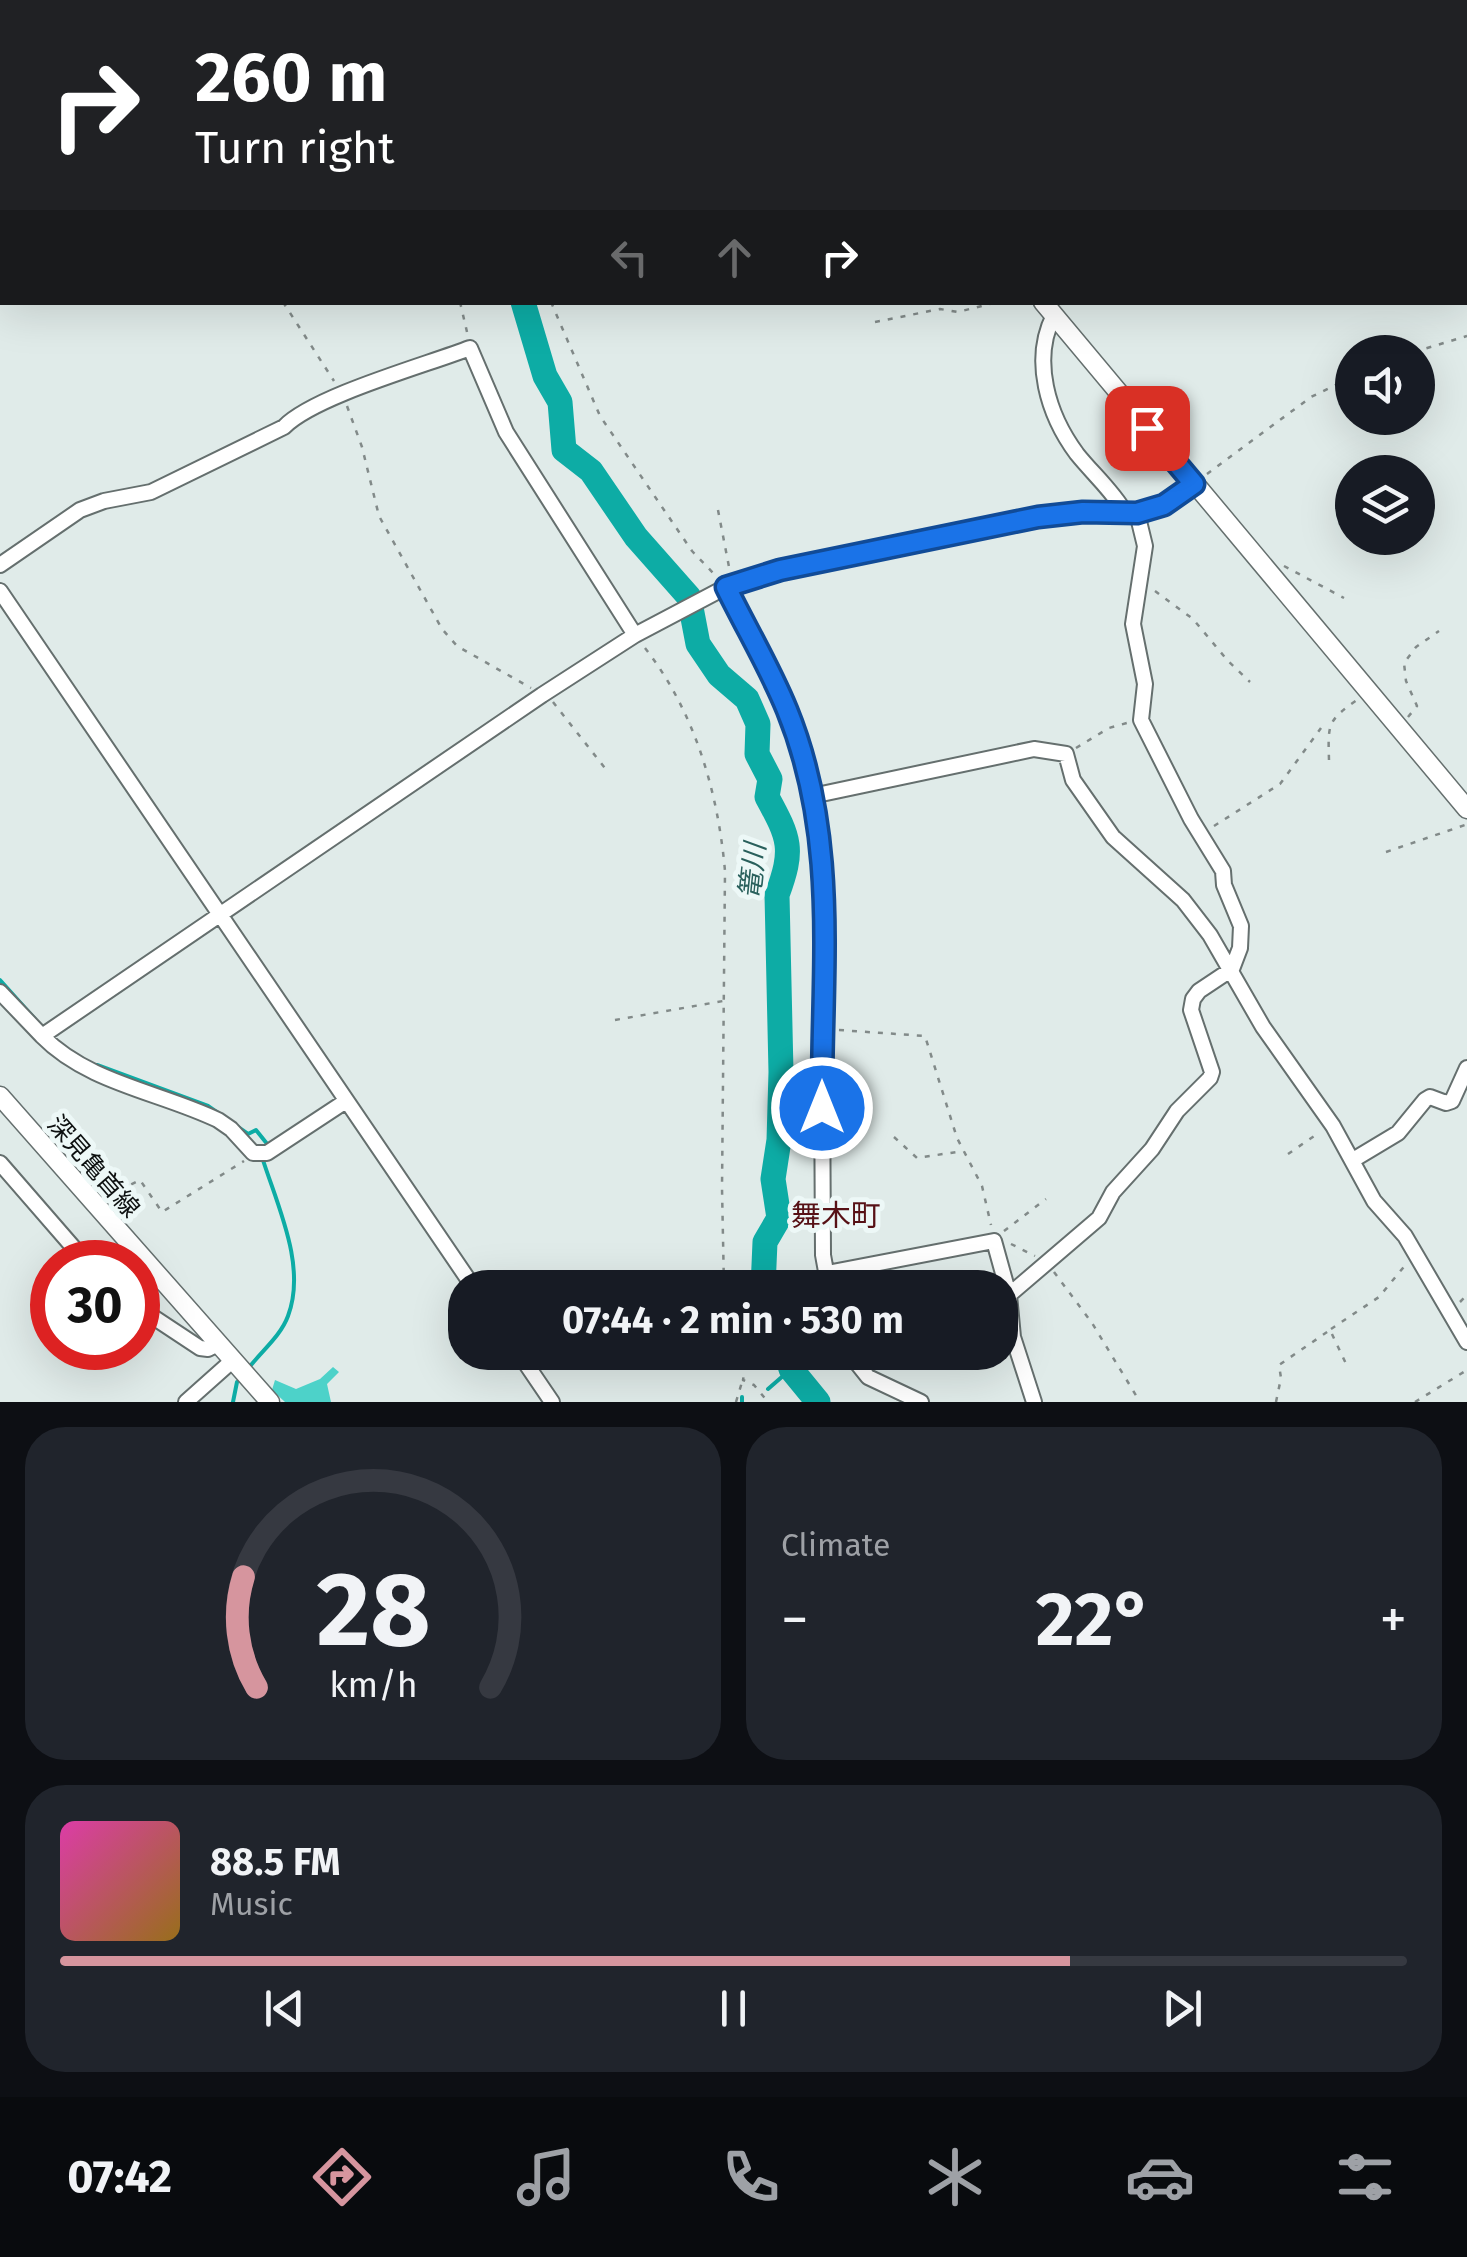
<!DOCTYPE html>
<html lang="en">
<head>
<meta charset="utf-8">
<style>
  :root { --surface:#171b24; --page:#20242c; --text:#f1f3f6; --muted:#9ea1a6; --line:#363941; --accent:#d6959e }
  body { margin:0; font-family:"Fira Sans","Noto Sans JP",sans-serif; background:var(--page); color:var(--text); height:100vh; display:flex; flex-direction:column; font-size:38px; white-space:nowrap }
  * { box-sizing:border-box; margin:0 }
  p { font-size:32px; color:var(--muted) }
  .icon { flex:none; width:55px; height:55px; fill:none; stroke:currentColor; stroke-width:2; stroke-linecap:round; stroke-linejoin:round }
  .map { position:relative; height:1402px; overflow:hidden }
  .sheet { display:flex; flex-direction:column; gap:25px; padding:25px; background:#0d0f14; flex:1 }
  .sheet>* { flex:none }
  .guide { position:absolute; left:0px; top:0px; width:1468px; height:305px; box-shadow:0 10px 40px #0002; background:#202124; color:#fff; overflow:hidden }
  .tools { position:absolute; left:1335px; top:335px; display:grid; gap:20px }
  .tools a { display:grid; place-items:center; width:100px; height:100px; border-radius:50%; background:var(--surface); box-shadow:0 10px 40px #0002; font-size:50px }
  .speed { position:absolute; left:30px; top:1240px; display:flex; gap:20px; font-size:50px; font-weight:700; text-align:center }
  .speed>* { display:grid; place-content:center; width:130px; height:130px; border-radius:50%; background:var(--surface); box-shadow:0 10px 40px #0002; line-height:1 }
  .speed .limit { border:15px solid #d22; background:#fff; color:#111 }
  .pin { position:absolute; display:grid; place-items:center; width:85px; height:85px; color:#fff; margin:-42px; border-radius:20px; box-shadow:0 5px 15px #0006 }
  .me { position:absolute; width:110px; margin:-55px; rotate:0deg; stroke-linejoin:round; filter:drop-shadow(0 0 8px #0008) }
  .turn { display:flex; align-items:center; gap:35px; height:210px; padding:0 30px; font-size:45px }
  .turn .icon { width:130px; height:130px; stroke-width:2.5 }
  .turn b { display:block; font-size:70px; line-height:85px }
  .lanes { display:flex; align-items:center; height:95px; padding:0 30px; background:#0003; justify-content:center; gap:50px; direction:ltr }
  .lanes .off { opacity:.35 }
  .big { font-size:75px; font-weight:700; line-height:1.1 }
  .sheet .tile { flex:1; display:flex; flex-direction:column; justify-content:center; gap:15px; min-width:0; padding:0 35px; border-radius:40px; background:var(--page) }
  .sheet .dial { align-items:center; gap:0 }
  .dial svg { height:260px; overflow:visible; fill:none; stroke:var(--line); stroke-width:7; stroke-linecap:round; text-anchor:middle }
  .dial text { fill:var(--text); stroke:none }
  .song { display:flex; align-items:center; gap:30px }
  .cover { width:120px; height:120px; border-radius:15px; background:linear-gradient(135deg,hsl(320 70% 55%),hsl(40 70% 35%)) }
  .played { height:10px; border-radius:5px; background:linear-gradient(90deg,var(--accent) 75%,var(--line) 75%) }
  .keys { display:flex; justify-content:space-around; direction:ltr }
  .heat { display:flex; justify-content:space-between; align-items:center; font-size:55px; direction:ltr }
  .sheet .tiles { flex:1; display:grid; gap:25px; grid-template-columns:1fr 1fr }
  .tile:last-child { grid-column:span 2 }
  .trip { position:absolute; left:448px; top:1270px; width:570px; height:100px; border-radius:40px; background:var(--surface); box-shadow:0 10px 40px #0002; font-weight:700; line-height:100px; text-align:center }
  .dock { display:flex; height:160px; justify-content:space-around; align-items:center; background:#090b0e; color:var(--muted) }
  .dock .icon { width:70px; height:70px }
  .dock .on { color:var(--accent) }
  .dock b { font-size:45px; color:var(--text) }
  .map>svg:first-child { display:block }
</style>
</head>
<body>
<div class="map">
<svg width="1467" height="1402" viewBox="0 0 1467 1402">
  <rect width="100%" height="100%" fill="#e0ebe9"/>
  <path fill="#4dd2c9" d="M920 0H1467V292L1465 2Z
    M333 1367 339 1372 327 1384 331 1402H285L272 1390 275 1380 296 1389 320 1379Z"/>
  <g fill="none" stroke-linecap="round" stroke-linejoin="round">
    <path stroke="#0daca5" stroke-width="4" d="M0 980 35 1019
      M97 1065 208 1106 248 1134 256 1130 268 1145
      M251 1365C264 1349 281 1335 288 1316 307 1266 277 1205 262 1157
      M768 1389 791 1369
      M233 1402 237 1382
      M742 1402V1397"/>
    <path stroke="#0daca5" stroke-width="25" d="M462 0V2
      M523 302 545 376 560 402 564 450 591 471 636 537 689 597 698 644 719 675 747 699 758 724 757 754 770 779 767 797C790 839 794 849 777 895L781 1072 779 1140 773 1179 779 1218 765 1242 763 1288
      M786 1352 791 1369 818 1402"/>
    <g stroke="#656f6e" stroke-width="18">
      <path id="street" d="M1054 315C1031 360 1048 415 1077 454 1093 474 1113 491 1126 514
        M0 565 80 510 104 501 151 492 284 427C314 396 426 365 470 348L506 432 635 635
        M726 587 788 712 812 796 819 834 827 923 822 1072 823 1255 829 1288
        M0 591 474 1288
        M812 796 1034 749 1066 754 1073 780 1113 837 1183 900 1210 935 1263 1027 1333 1126 1374 1201 1405 1236 1467 1342
        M0 992 42 1036 542 695 635 635 726 587 780 569 1038 517 1083 512 1137 513 1164 505 1194 484
        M42 1036C88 1083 160 1092 218 1120L231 1129 253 1153H267L346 1101
        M1353 1160 1398 1133 1425 1100 1430 1097 1446 1103 1452 1101 1467 1068
        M0 1163 86 1262
        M827 1273 994 1241 1009 1295 1013 1337 1034 1402
        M1009 1295 1099 1218 1113 1192 1152 1149 1177 1111 1210 1078 1212 1072 1191 1010 1193 999 1199 991 1232 969 1240 948 1241 926 1224 885 1223 871 1191 819 1141 720 1145 684 1133 624 1145 546 1137 513
        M138 1307 200 1348 208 1349 216 1345
        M518 1352 552 1402
        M848 1352 868 1377 921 1402
        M186 1402 232 1361"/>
    </g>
    <g stroke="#656f6e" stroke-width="21">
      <path id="secondary" d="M809 0 811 2
        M1043 302 1467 809
        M0 1096 270 1402"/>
    </g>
    <path stroke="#828a89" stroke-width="2.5" stroke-dasharray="5 8" stroke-linecap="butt" d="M116 0 118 2
      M409 0V2
      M500 0V2
      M156 2 161 0
      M283 302 334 381
      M460 302 467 332
      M551 302 600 416 692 551 715 575
      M875 322 940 309 958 312 997 302
      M1414 352 1467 336
      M347 406 362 447 379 516 442 629 457 646 531 688
      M1207 474 1311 397 1352 377
      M718 510 730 572
      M1284 566 1344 598
      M1155 591 1193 619 1228 661 1250 682
      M645 648C695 712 718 792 725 871L722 1188 724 1288
      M553 702 608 772
      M1408 717 1417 706 1406 681 1404 663 1416 647 1439 631
      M1076 748 1109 728 1127 723
      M1329 760C1328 724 1327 721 1357 700
      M1214 826 1280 784 1321 728
      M1386 852 1465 825
      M615 1020 723 1001
      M839 1030 925 1036 957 1138 982 1186 991 1225
      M894 1137 917 1158 963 1151
      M1288 1154 1320 1132
      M108 1196 140 1180 162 1212 244 1161
      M1004 1231 1046 1199
      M1011 1244 1035 1256
      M1054 1272 1092 1323 1140 1402
      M1460 1302 1467 1295
      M1331 1329 1379 1297 1407 1263
      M741 1352 745 1369 743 1380 754 1385 768 1402
      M736 1402 742 1382
      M1276 1402 1281 1378 1279 1365 1330 1330 1348 1368
      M1415 1402 1467 1370"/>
    <use href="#street" stroke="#fff" stroke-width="14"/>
    <use href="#secondary" stroke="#fff" stroke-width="18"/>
  </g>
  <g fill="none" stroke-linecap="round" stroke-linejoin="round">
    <g stroke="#114b97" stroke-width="25">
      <path id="route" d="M822 1108C821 973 840 840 787 710 770 668 746 628 726 587L780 570 1038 517 1083 512 1137 513 1164 505 1194 484 1147 428"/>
    </g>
    <use href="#route" stroke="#1a73e8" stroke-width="18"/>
  </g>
  <g text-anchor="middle" stroke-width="10" stroke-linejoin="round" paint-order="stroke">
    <g font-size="25" fill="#0d1010" stroke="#edf8f7">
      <text transform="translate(94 1166) rotate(49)" y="9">深見亀首線</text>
    </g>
    <g font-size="28" font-style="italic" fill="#29605c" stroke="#edf8f7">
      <text transform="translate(752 871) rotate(-84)" y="10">篭川</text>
    </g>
    <g font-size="30" fill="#571116" stroke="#edf8f7">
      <text x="836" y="1226">舞木町</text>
    </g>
  </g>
</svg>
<div class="tools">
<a><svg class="icon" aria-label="sound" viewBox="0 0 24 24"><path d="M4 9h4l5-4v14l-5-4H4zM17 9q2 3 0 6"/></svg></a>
<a><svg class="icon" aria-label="layers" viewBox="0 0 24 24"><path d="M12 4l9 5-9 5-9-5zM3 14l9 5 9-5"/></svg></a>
</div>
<div class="speed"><div class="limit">30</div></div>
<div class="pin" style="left:1147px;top:428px;background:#d93025"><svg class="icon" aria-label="arrive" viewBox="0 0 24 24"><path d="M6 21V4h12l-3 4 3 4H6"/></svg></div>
<svg class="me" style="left:822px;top:1108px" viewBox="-20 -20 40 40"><circle r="17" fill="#1a73e8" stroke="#fff" stroke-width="3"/><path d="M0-11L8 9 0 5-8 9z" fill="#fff"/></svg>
<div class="trip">07:44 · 2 min · 530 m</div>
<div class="guide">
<div class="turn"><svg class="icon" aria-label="right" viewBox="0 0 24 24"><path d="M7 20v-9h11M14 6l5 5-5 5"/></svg><div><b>260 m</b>Turn right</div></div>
<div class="lanes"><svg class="icon off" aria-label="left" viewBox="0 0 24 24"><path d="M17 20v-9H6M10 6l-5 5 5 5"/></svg><svg class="icon off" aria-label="ahead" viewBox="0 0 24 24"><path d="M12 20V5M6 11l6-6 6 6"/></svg><svg class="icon" aria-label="right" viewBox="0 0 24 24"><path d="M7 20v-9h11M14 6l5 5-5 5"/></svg></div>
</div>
</div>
<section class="sheet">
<div class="tiles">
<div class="tile dial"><svg viewBox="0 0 100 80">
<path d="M14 69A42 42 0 1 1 86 69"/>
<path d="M14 69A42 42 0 0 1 10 35" stroke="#d6959e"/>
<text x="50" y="56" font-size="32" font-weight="700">28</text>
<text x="50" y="72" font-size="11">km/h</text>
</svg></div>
<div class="tile"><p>Climate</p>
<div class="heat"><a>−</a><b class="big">22°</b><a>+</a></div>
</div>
<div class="tile">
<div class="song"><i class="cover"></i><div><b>88.5 FM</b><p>Music</p></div></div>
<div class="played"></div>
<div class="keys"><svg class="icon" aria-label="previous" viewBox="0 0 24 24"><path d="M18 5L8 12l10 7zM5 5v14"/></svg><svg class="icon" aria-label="pause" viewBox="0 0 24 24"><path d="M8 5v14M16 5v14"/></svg><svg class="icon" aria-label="next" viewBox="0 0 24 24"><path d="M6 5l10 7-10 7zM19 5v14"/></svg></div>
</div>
</div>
</section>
<nav class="dock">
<b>07:42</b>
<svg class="icon on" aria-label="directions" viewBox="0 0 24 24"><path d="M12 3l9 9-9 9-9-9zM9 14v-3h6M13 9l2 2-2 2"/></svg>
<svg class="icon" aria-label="music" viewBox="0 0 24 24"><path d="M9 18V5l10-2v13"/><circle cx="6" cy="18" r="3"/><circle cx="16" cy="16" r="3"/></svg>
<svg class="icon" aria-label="phone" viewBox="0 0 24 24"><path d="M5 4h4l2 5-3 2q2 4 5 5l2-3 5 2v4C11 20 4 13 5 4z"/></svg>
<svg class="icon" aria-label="climate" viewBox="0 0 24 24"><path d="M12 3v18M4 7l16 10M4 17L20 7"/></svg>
<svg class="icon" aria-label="car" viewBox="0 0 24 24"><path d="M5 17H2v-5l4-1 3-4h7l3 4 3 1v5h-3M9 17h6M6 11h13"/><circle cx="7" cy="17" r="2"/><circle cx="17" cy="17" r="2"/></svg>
<svg class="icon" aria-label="filters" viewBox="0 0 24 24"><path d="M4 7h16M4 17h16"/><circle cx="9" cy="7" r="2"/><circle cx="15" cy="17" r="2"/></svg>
</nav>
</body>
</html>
